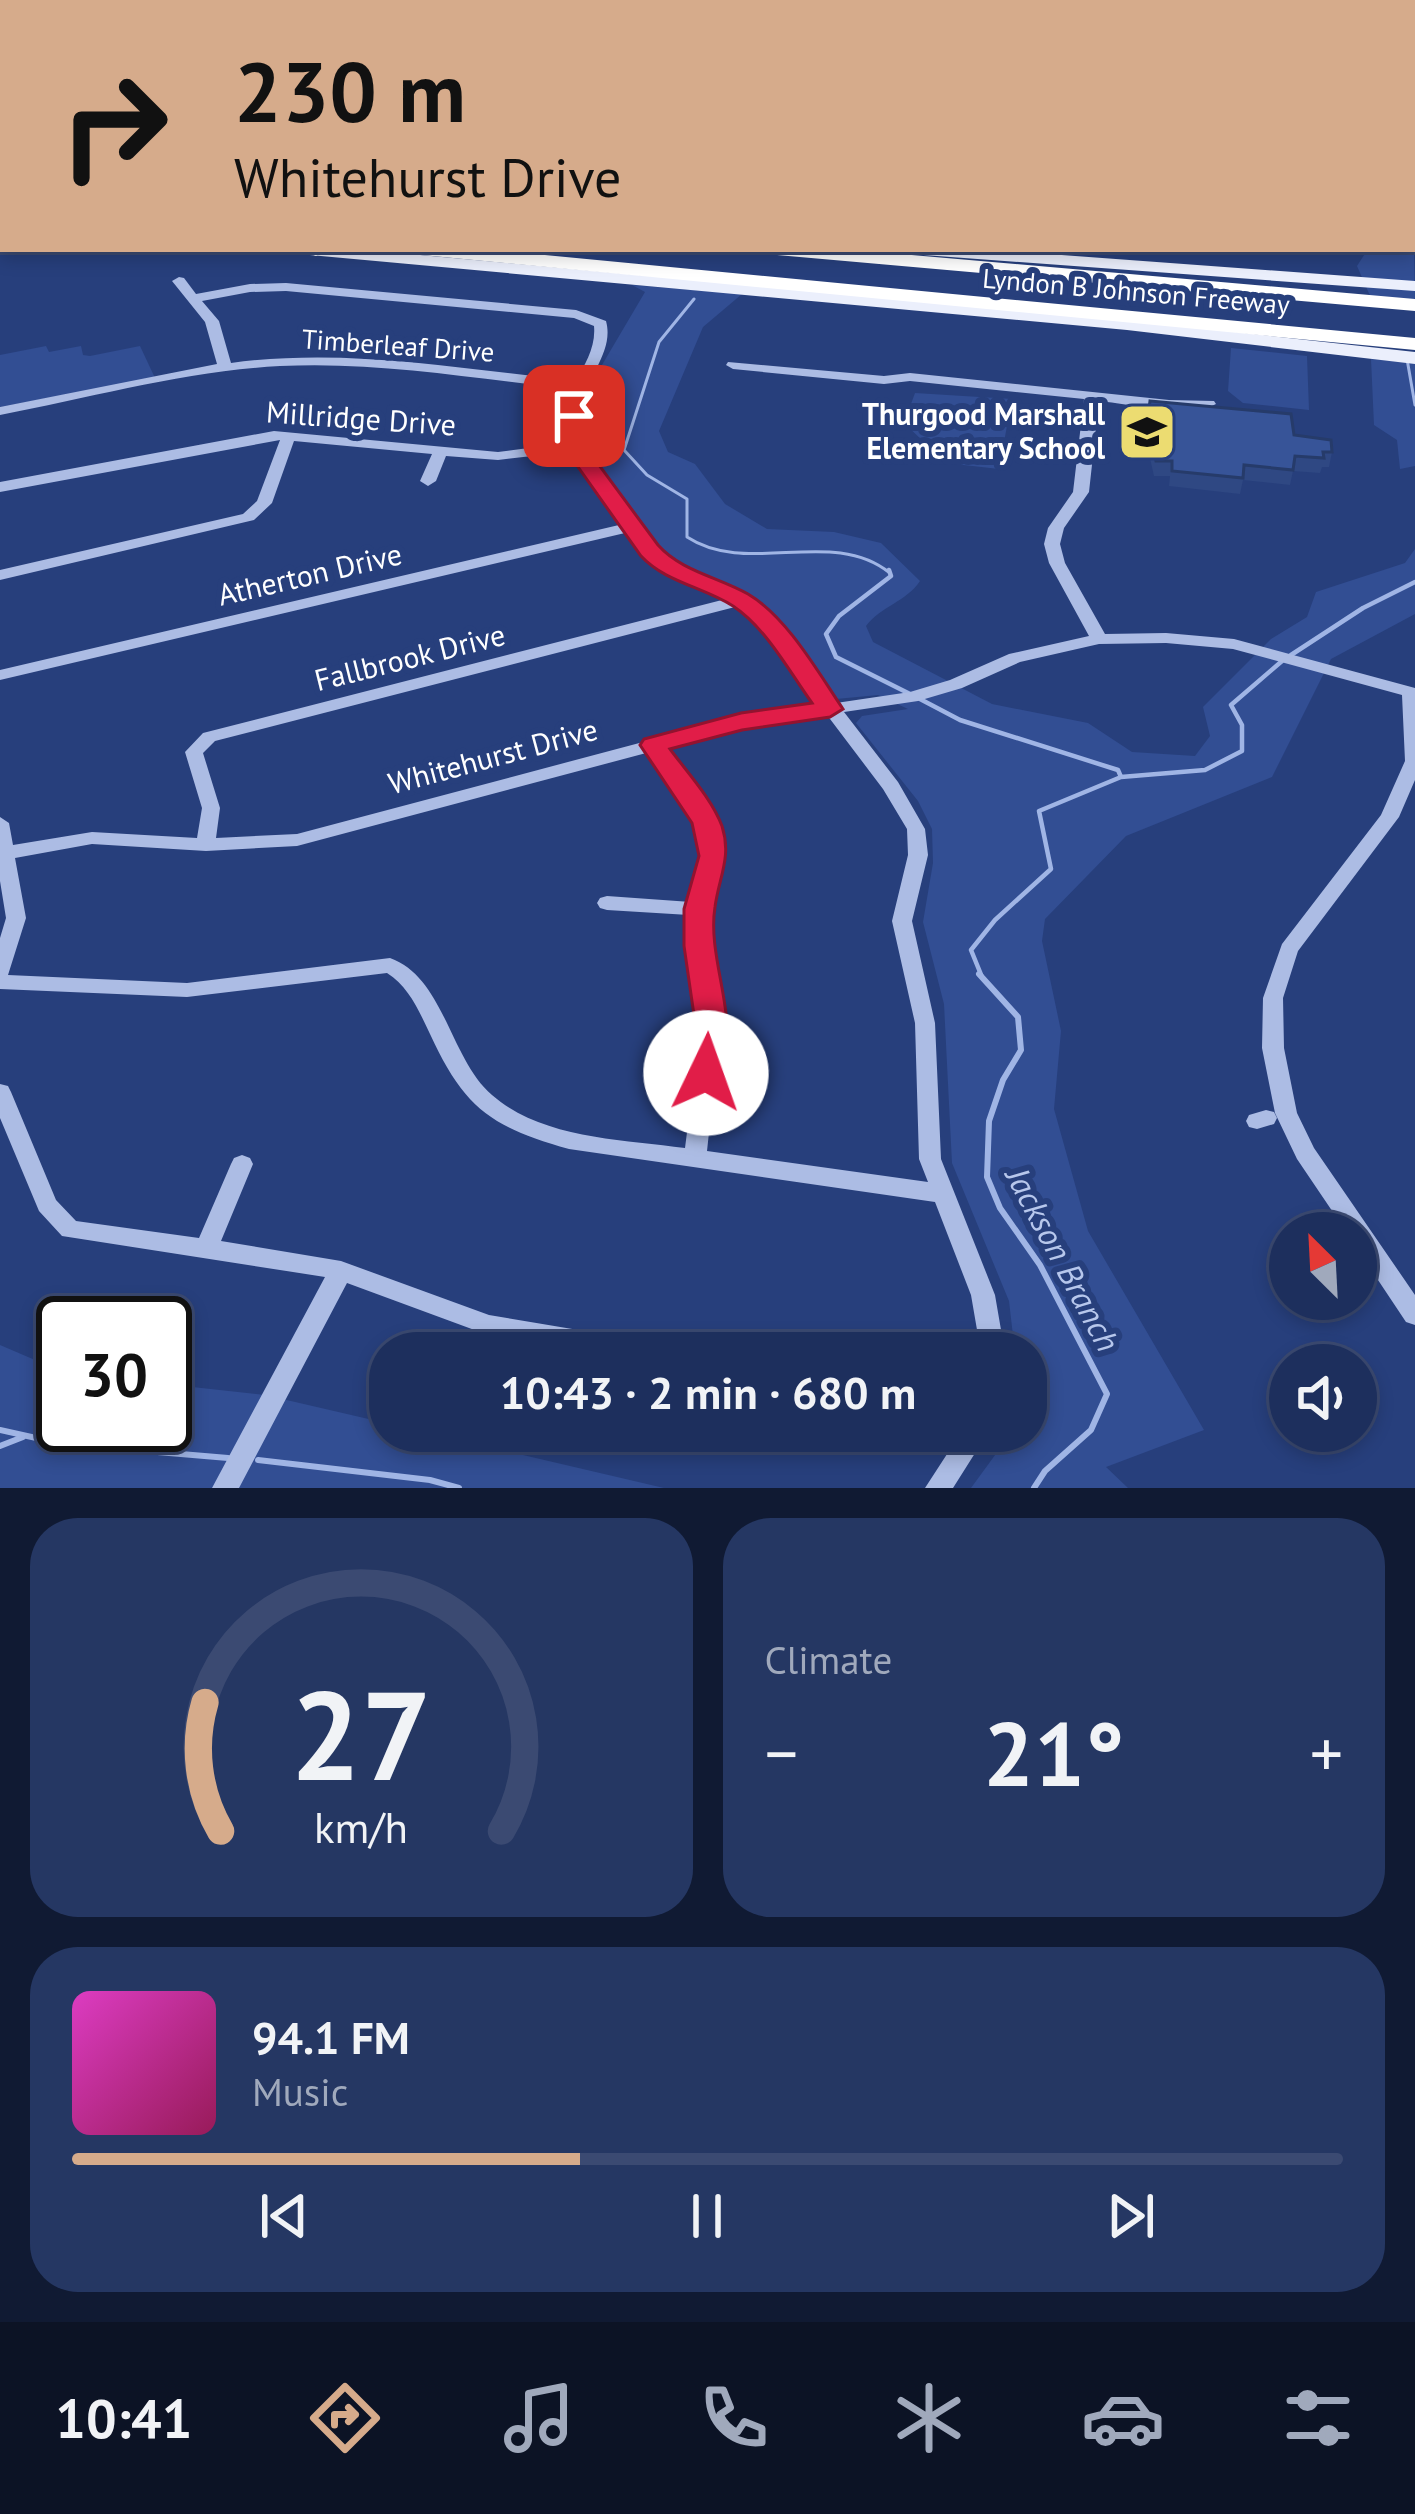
<!DOCTYPE html>
<html lang="en">
<head>
<meta charset="utf-8">
<style>
  :root { --surface:#1d2f5d; --page:#253763; --text:#f1f3f6; --muted:#a0a9bc; --line:#3b4a72; --accent:#d6ab8b }
  body { margin:0; font-family:"PT Sans",sans-serif; background:var(--page); color:var(--text); height:100vh; display:flex; flex-direction:column; font-size:45px; white-space:nowrap }
  * { box-sizing:border-box; margin:0 }
  p { font-size:39px; color:var(--muted) }
  .icon { flex:none; width:66px; height:66px; fill:none; stroke:currentColor; stroke-width:2; stroke-linecap:round; stroke-linejoin:round }
  .map { position:relative; height:1488px; overflow:hidden }
  .side { display:flex; flex-direction:column; gap:30px; padding:30px; background:#101a33; flex:1 }
  .side>* { flex:none }
  .guide { position:absolute; left:0px; top:0px; width:1416px; height:252px; box-shadow:0 6px 18px #0003,0 0 0 3px var(--line); background:#d6ab8b; color:#111; overflow:hidden }
  .needle { width:78px; rotate:336deg }
  .buttons { position:absolute; left:1269px; top:1212px; display:grid; gap:24px }
  .buttons a { display:grid; place-items:center; width:108px; height:108px; border-radius:50%; background:var(--surface); box-shadow:0 6px 18px #0003,0 0 0 3px var(--line); font-size:60px }
  .speed { position:absolute; left:36px; top:1296px; display:flex; gap:24px; font-size:60px; font-weight:700; text-align:center }
  .speed>* { display:grid; place-content:center; width:156px; height:156px; border-radius:50%; background:var(--surface); box-shadow:0 6px 18px #0003,0 0 0 3px var(--line); line-height:1 }
  .speed .limit { border:6px solid #111; border-radius:18px; background:#fff; color:#111 }
  .pin { position:absolute; display:grid; place-items:center; width:102px; height:102px; color:#fff; margin:-51px; border-radius:24px; box-shadow:0 6px 18px #0006 }
  .me { position:absolute; width:132px; margin:-66px; rotate:3deg; stroke-linejoin:round; filter:drop-shadow(0 0 9px #0008) }
  .turn { display:flex; align-items:center; gap:42px; height:252px; padding:0 36px; font-size:54px }
  .turn .icon { width:156px; height:156px; stroke-width:2.5 }
  .turn b { display:block; font-size:84px; line-height:102px }
  .big { font-size:90px; font-weight:800; line-height:1.1 }
  .side .tile { flex:1; display:flex; flex-direction:column; justify-content:center; gap:18px; min-width:0; padding:0 42px; border-radius:48px; background:var(--page) }
  .side .dial { align-items:center; gap:0 }
  .dial svg { height:312px; overflow:visible; fill:none; stroke:var(--line); stroke-width:7; stroke-linecap:round; text-anchor:middle }
  .dial text { fill:var(--text); stroke:none }
  .song { display:flex; align-items:center; gap:36px }
  .cover { width:144px; height:144px; border-radius:18px; background:linear-gradient(135deg,hsl(310 70% 55%),hsl(330 70% 35%)) }
  .played { height:12px; border-radius:6px; background:linear-gradient(90deg,var(--accent) 40%,var(--line) 40%) }
  .keys { display:flex; justify-content:space-around; direction:ltr }
  .heat { display:flex; justify-content:space-between; align-items:center; font-size:66px; direction:ltr }
  .side .tiles { flex:1; display:grid; gap:30px; grid-template-columns:1fr 1fr }
  .tile:last-child { grid-column:span 2 }
  .trip { position:absolute; left:369px; top:1332px; width:678px; height:120px; border-radius:48px; background:var(--surface); box-shadow:0 6px 18px #0003,0 0 0 3px var(--line); font-weight:800; line-height:120px; text-align:center }
  .tab-bar { display:flex; height:192px; justify-content:space-around; align-items:center; background:#0c1325; color:var(--muted) }
  .tab-bar .icon { width:84px; height:84px }
  .tab-bar .active { color:var(--accent) }
  .tab-bar b { font-size:54px; color:var(--text) }
  .map>svg:first-child { display:block }
</style>
</head>
<body>
<div class="map">
<svg width="1415" height="1488" viewBox="0 0 1415 1488">
  <rect width="100%" height="100%" fill="#273f7c"/>
  <path fill="#324e93" d="M1413 195 1415 301 1371 298 1357 266 1368 249H1413Z
    M632 285 742 294 703 327 659 431 668 452 695 464 725 504 767 529 834 532 881 543 920 581C906 602 881 606 866 626L873 642 992 704 1088 723 1132 752 1195 756 1210 736 1203 707 1271 639 1307 617 1316 592 1405 563 1415 549V614L1331 659 1272 777 1126 836 1045 919 1042 941 1061 1031 1054 1109 1088 1231 1204 1430 1106 1467 1128 1488H971L998 1451 1003 1431H1026V1353H1015L1009 1301 952 1163 944 1004 923 922 933 863 932 829 918 801 856 723 862 716 908 709 878 695 836 699 756 603 660 552 587 451 580 419 589 387 645 292Z
    M46 346 49 352 81 346 83 355 90 356 140 346 155 378 0 407V355Z
    M1231 348 1307 356 1309 410 1243 403 1228 391Z
    M1371 359 1415 363V466L1400 469 1397 440 1374 425Z
    M915 393 1012 399 999 469 946 463 904 423Z
    M0 1345 63 1372V1425H165V1384L265 1395 390 1424V1431H421L664 1488H0Z"/>
  <g fill="none" stroke-linecap="round" stroke-linejoin="round">
    <path stroke="#a0b5e5" stroke-width="3" d="M694 299 659 342 624 450 647 475 687 499V537C748 577 832 526 890 573
      M1407 359 1415 405"/>
    <path stroke="#a0b5e5" stroke-width="4.5" d="M889 570 891 576 839 616 826 634 836 657 910 694
      M1291 655 1363 608 1415 582
      M920 699 960 720 1118 770 1121 777 1039 811 1051 869 995 920 971 950 982 977
      M1121 777 1205 770 1242 751V725L1231 705 1282 661"/>
    <path stroke="#a0b5e5" stroke-width="6" d="M979 974 1018 1017 1021 1050 1003 1080 989 1121 987 1177 1000 1208 1040 1265 1107 1394 1091 1430 1045 1471 1034 1488
      M0 1430 63 1444 228 1458
      M0 1446 23 1437
      M258 1460 430 1480 459 1488"/>
    <path fill="#acbce4" fill-rule="evenodd" d="M10 0H20V3H10Z
      M53 0H63V3H53Z
      M133 0H143L144 3H134Z
      M854 0H868L872 3H858Z
      M0 40H3V46H0Z
      M179 277 184 278 196 294 250 284 286 283 576 310 606 321C614 350 589 374 583 401 574 439 611 494 633 522L638 524V530L677 567 737 595 745 596 765 610 836 703 910 692 950 680 1009 654 1089 636 1049 563 1044 544 1048 528 1073 492 1084 399 910 381 884 384 733 369 726 365 728 362 884 376 910 373 1169 400 1214 401 1216 404C1191 417 1129 404 1099 401L1089 492 1064 528 1060 544 1065 563 1105 634 1166 633 1234 639 1415 688V780L1399 817 1298 951 1283 998 1284 1048 1297 1113 1314 1148 1415 1295V1325L1406 1322 1356 1247V1233H1347L1297 1159 1275 1113 1262 1048 1263 998 1282 944 1381 815 1405 761 1402 695 1233 649 1166 643 1099 644 1020 662 962 688 918 701 844 712 898 782 925 829 928 855 912 921 935 1023 941 1159 995 1295 1005 1353H981L971 1295 935 1202 569 1149C491 1127 464 1108 430 1034 419 1011 409 987 387 973L187 997 0 989V938L6 918 0 881V817L9 823 13 845 92 832 197 838 202 808 185 752 203 733 722 600C683 583 652 567 625 533L0 680V670L619 525 597 492 576 451 498 460 446 456 436 481 428 486 420 481 432 454 294 441 272 503 254 520 0 580V570L243 514 257 501 280 440 0 492V482L274 431 498 452 573 442 567 411 572 389C476 379 378 361 280 366 186 371 93 397 0 415V407L217 364 205 322 172 281ZM286 291 574 318 594 326C596 347 585 364 576 381 462 369 346 347 231 363L219 321 202 301 250 292ZM735 607 753 618 820 705 741 716 297 834 216 838 220 808 203 753 215 741ZM827 715 883 789 907 829 908 855 892 921 915 1023 919 1159 928 1182 707 1151 721 1022 709 946V909L724 856 716 823 666 748 742 727ZM650 752 698 823 704 856 691 902 607 896 600 898 597 903 600 908 607 910 689 915V946L701 1022 685 1148C621 1139 543 1139 492 1095 450 1059 444 977 390 958L187 983 8 975 26 918 15 858 92 844 206 851 297 846Z
      M0 1084 8 1086 11 1092 56 1200 76 1221 199 1238 231 1164 234 1158 242 1155 250 1158 253 1164 221 1241 341 1261 489 1315 656 1343 665 1346 668 1353H594L488 1335 347 1283 239 1488H212L325 1277 62 1236 39 1211 0 1118Z
      M1266 1110 1274 1112 1277 1118 1274 1124 1257 1129 1249 1127 1246 1121 1249 1115Z
      M962 1431H989L953 1488H925Z"/>
    <path fill="#ebeffc" fill-rule="evenodd" d="M3 155V165L0 166V156Z
      M0 228H3V238H0Z
      M291 249H355L1127 320 1415 352V364L1127 330 299 254Z
      M902 249H980L1415 281V291L910 254Z"/>
    <path fill="#fff" fill-rule="evenodd" d="M0 170H3V180H0Z
      M0 215H3V227H0Z
      M298 249H325L326 250 316 256Z
      M412 249H482L1415 338V350L422 255Z
      M767 249H843L1415 299V311L777 255Z"/>
  </g>
  <path fill="#2f4883" d="M1150 401 1294 435 1332 452 1329 467H1322L1320 473 1293 471 1290 485 1243 480 1240 494 1169 486 1170 476H1154L1148 449 1144 448Z"/>
  <path fill="#375498" stroke="#263b6a" stroke-width="3" d="M1150 401 1291 414 1294 435 1331 440 1332 452H1323L1324 458 1295 456 1293 470 1244 465 1243 478 1172 471V461H1156L1150 434 1146 433Z"/>
  <path fill="#e11d48" stroke="#92132f" stroke-width="3" d="M574 409 585 416 593 457 658 545C681 571 718 577 748 594 787 617 818 672 843 709L830 717 742 730 670 749C687 772 712 799 722 826 732 857 719 877 715 907 706 963 746 1030 717 1082H694L690 1073 695 1022 684 946V909L699 856 692 823 640 745 644 739 741 713 812 703C789 671 766 628 733 606 703 587 665 582 641 556L571 457 563 416Z"/>
  <defs>
    <g id="school-square" transform="scale(3)"><rect x="-9" y="-9" width="18" height="18" rx="4" fill="#ecdc71" stroke="#273f7c"/><path d="M0-5L7-2L0 1L-7-2ZM-4 1L0 2.5L4 1V4Q0 6-4 4Z" fill="#111"/></g>
  </defs>
  <g fill-rule="evenodd">
    <use href="#school-square" x="1147" y="432"/>
  </g>
  <g text-anchor="middle" stroke-width="12" stroke-linejoin="round" paint-order="stroke">
    <g font-size="27" fill="#fff" stroke="#273f7c">
      <text transform="translate(1136 292) rotate(5)" y="9">Lyndon B Johnson Freeway</text>
      <text transform="translate(398 346) rotate(4)" y="9">Timberleaf Drive</text>
    </g>
    <g font-size="30" font-weight="bold" fill="#fff" stroke="#273f7c" text-anchor="end">
      <text x="1105" y="425">Thurgood Marshall<tspan x="1105" dy="34">Elementary School</tspan></text>
    </g>
    <g font-size="30" fill="#fff" stroke="#273f7c">
      <text transform="translate(361 419) rotate(4)" y="10">Millridge Drive</text>
      <text transform="translate(310 575) rotate(-13)" y="10">Atherton Drive</text>
      <text transform="translate(410 658) rotate(-14)" y="10">Fallbrook Drive</text>
      <text transform="translate(493 757) rotate(-15)" y="10">Whitehurst Drive</text>
    </g>
    <g font-size="33" font-style="italic" fill="#b7c7ec" stroke="#273f7c">
      <text transform="translate(1063 1259) rotate(62)" y="12">Jackson Branch</text>
    </g>
  </g>
</svg>
<div class="buttons">
<a><svg class="needle" viewBox="-14 -14 28 28"><path d="M0-13l5 13h-10z" fill="#e53935"/><path d="M0 13l5-13h-10z" fill="#a0a9bc"/></svg></a>
<a><svg class="icon" aria-label="sound" viewBox="0 0 24 24"><path d="M4 9h4l5-4v14l-5-4H4zM17 9q2 3 0 6"/></svg></a>
</div>
<div class="speed"><div class="limit">30</div></div>
<div class="pin" style="left:574px;top:416px;background:#d93025"><svg class="icon" aria-label="arrive" viewBox="0 0 24 24"><path d="M6 21V4h12l-3 4 3 4H6"/></svg></div>
<svg class="me" style="left:706px;top:1073px" viewBox="-20 -20 40 40"><circle r="19" fill="#fff"/><path d="M0-13L10 11 0 6-10 11z" fill="#e11d48"/></svg>
<div class="trip">10:43 · 2 min · 680 m</div>
<div class="guide">
<div class="turn"><svg class="icon" aria-label="right" viewBox="0 0 24 24"><path d="M7 20v-9h11M14 6l5 5-5 5"/></svg><div><b>230 m</b>Whitehurst Drive</div></div>
</div>
</div>
<section class="side">
<div class="tiles">
<div class="tile dial"><svg viewBox="0 0 100 80">
<path d="M14 69A42 42 0 1 1 86 69"/>
<path d="M14 69A42 42 0 0 1 10 36" stroke="#d6ab8b"/>
<text x="50" y="56" font-size="32" font-weight="700">27</text>
<text x="50" y="72" font-size="11">km/h</text>
</svg></div>
<div class="tile"><p>Climate</p>
<div class="heat"><a>−</a><b class="big">21°</b><a>+</a></div>
</div>
<div class="tile">
<div class="song"><i class="cover"></i><div><b>94.1 FM</b><p>Music</p></div></div>
<div class="played"></div>
<div class="keys"><svg class="icon" aria-label="previous" viewBox="0 0 24 24"><path d="M18 5L8 12l10 7zM5 5v14"/></svg><svg class="icon" aria-label="pause" viewBox="0 0 24 24"><path d="M8 5v14M16 5v14"/></svg><svg class="icon" aria-label="next" viewBox="0 0 24 24"><path d="M6 5l10 7-10 7zM19 5v14"/></svg></div>
</div>
</div>
</section>
<nav class="tab-bar">
<b>10:41</b>
<svg class="icon active" aria-label="directions" viewBox="0 0 24 24"><path d="M12 3l9 9-9 9-9-9zM9 14v-3h6M13 9l2 2-2 2"/></svg>
<svg class="icon" aria-label="music" viewBox="0 0 24 24"><path d="M9 18V5l10-2v13"/><circle cx="6" cy="18" r="3"/><circle cx="16" cy="16" r="3"/></svg>
<svg class="icon" aria-label="phone" viewBox="0 0 24 24"><path d="M5 4h4l2 5-3 2q2 4 5 5l2-3 5 2v4C11 20 4 13 5 4z"/></svg>
<svg class="icon" aria-label="climate" viewBox="0 0 24 24"><path d="M12 3v18M4 7l16 10M4 17L20 7"/></svg>
<svg class="icon" aria-label="car" viewBox="0 0 24 24"><path d="M5 17H2v-5l4-1 3-4h7l3 4 3 1v5h-3M9 17h6M6 11h13"/><circle cx="7" cy="17" r="2"/><circle cx="17" cy="17" r="2"/></svg>
<svg class="icon" aria-label="filters" viewBox="0 0 24 24"><path d="M4 7h16M4 17h16"/><circle cx="9" cy="7" r="2"/><circle cx="15" cy="17" r="2"/></svg>
</nav>
</body>
</html>
